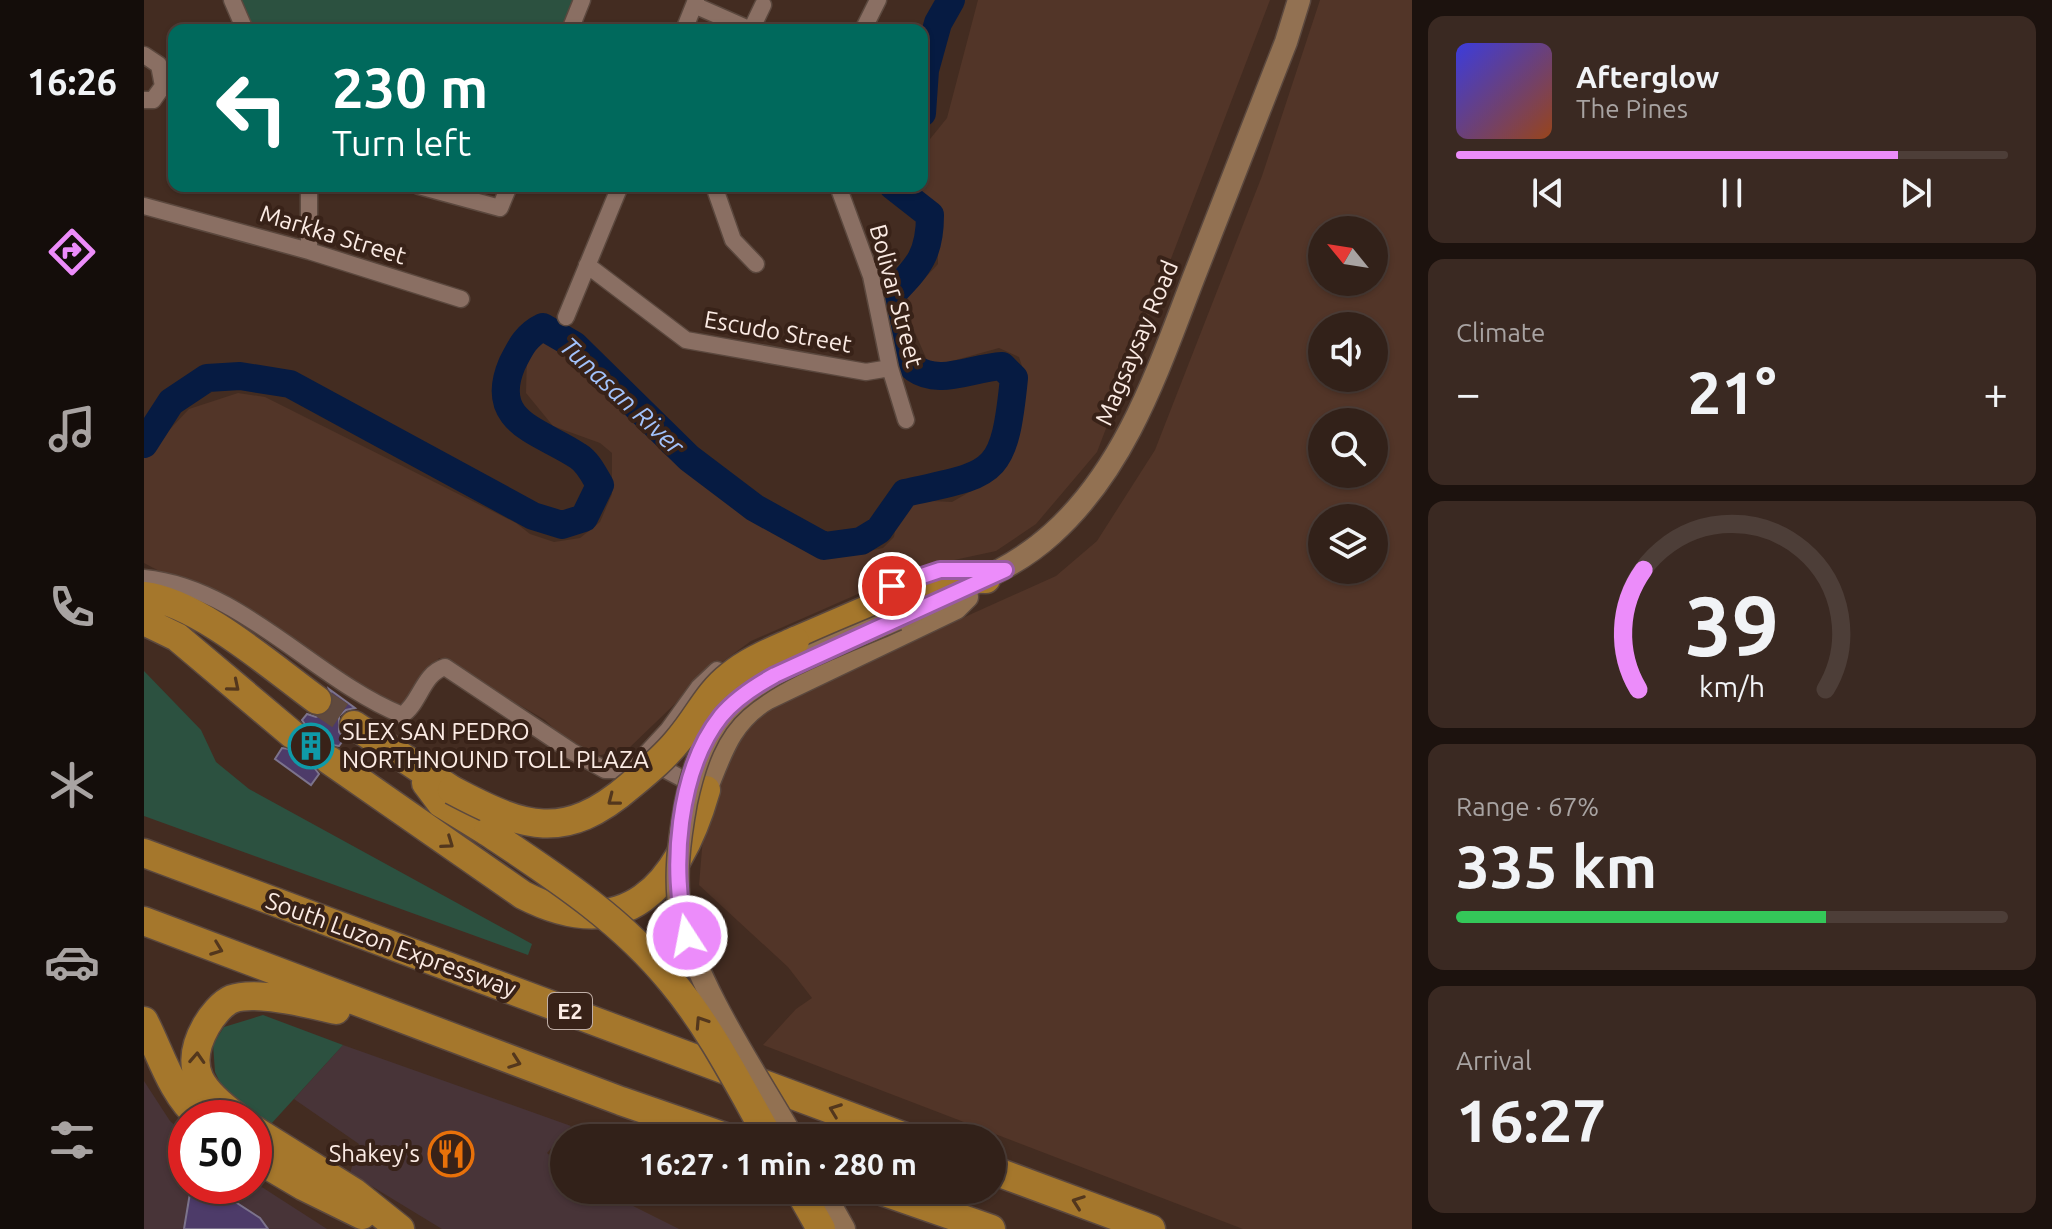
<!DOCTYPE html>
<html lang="en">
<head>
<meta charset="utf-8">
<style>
  :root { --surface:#322119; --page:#3a2922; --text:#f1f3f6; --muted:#a8a3a2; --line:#4d3e38; --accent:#ec8cfa }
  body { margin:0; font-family:Ubuntu,sans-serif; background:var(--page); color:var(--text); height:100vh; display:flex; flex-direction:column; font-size:30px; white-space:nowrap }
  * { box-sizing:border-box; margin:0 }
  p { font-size:26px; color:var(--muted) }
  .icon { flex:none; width:44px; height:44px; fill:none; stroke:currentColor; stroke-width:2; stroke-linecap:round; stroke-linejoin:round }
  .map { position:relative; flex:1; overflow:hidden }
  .drawer { display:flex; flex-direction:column; gap:16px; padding:16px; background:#1c120e; width:640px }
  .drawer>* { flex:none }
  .top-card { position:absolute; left:24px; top:24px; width:760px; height:168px; border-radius:16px; box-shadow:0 2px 6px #0004,0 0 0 2px var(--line); background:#00695c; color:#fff; overflow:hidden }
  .needle { width:52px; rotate:300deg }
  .buttons { position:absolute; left:1164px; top:216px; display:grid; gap:16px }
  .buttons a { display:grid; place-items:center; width:80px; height:80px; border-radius:50%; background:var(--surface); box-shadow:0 2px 6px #0004,0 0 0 2px var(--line); font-size:40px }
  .speed { position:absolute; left:24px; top:1100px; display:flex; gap:16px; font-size:40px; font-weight:700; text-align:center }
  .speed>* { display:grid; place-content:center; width:104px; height:104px; border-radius:50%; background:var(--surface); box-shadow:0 2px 6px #0004,0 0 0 2px var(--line); line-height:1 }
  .speed .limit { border:12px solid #d22; background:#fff; color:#111 }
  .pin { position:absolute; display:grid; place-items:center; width:68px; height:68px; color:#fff; margin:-34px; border:4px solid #fff; border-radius:50%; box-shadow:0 2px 8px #0007 }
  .me { position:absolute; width:88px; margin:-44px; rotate:349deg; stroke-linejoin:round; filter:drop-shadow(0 0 6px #0008) }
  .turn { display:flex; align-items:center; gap:28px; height:168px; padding:0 32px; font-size:36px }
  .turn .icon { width:104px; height:104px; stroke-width:2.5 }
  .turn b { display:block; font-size:56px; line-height:68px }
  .big { font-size:60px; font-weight:700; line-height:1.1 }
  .drawer .card { flex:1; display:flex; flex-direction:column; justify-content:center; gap:12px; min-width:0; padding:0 28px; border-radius:16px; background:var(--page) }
  .drawer .dial { align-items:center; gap:0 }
  .dial svg { height:208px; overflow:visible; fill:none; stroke:var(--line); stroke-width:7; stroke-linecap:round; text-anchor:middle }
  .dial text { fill:var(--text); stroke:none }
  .song { display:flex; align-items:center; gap:24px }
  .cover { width:96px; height:96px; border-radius:12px; background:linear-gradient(135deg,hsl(240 70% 55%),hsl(20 70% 35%)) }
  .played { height:8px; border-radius:4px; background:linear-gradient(90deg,var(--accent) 80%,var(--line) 80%) }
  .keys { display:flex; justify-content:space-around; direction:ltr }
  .heat { display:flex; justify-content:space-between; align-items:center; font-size:44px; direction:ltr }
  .charge { height:12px; border-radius:6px; background:linear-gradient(90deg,#34c759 67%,var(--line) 0) }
  .trip { position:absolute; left:406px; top:1124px; width:456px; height:80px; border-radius:40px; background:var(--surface); box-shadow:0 2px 6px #0004,0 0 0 2px var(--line); font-weight:700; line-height:80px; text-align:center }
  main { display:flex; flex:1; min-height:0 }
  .menu { display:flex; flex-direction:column; width:144px; justify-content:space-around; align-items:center; background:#140d0a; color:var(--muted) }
  .menu .icon { width:56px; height:56px }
  .menu .on { color:var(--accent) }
  .menu b { font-size:36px; color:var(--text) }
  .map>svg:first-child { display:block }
</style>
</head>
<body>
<main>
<nav class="menu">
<b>16:26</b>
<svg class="icon on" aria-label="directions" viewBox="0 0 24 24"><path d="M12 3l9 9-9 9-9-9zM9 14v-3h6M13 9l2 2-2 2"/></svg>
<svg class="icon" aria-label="music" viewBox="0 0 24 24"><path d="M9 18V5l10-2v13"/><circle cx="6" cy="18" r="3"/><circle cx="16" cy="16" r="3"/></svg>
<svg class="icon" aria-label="phone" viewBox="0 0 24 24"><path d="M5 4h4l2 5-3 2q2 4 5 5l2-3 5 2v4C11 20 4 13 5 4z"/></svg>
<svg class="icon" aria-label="climate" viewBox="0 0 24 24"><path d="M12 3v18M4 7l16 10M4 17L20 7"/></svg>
<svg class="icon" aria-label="car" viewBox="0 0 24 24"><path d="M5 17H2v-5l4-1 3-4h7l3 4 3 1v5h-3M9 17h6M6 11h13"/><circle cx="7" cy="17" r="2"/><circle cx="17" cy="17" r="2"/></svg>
<svg class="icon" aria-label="filters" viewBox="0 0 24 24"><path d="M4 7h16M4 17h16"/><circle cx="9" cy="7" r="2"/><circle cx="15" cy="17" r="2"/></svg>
</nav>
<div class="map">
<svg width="1268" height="1229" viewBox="0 0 1268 1229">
  <rect width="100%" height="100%" fill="#432c21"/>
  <path fill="#483438" d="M199 1045 427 1126 403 1153 420 1168V1190H457L535 1229H298L206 1173 215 1144 150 1099Z
    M0 1081 26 1121 42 1135V1186H110V1182L183 1229H0Z"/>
  <path fill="#523528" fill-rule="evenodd" d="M834 0H1126L953 452 892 524 852 551 773 568 607 641 562 674 485 748 441 759 401 720 295 658 259 708 233 699 196 670 33 575 19 573 0 563V457L45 409 94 393 121 397 372 523 386 534 410 542 436 538 456 522 468 494V453L456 443 409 426 382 393 383 355 390 341 400 336 466 398 492 418 519 453 572 494 664 550 720 552 739 548 750 537 753 516 768 500 808 502 850 478 877 418 883 381 875 357 855 348 786 367 758 303 794 264 793 209 767 186H778V149L803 118Z
    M1176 0H1268V1229H1099L619 1045 652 1009 668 998 644 967 555 885 560 825 581 755 619 708 912 576 953 541 1011 450 1118 176ZM1178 230H1230V282H1178ZM1178 326H1230V378H1178ZM1178 422H1230V474H1178ZM1178 518H1230V570H1178Z"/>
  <path fill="#2c5140" d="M96 0H429L417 30H110Z
    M0 671 57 730 72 762 105 789 388 944 384 955 0 816Z
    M119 1015 199 1045 127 1124 83 1097 71 1072 69 1044 80 1027Z"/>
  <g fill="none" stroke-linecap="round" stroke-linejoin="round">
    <path stroke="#061b42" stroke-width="28" d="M778 113 781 70 794 23 807 0
      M0 444 27 402 63 378 96 376 146 384 389 516 418 525 440 518 456 485C450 475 444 462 434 456 397 431 343 423 368 364 376 348 382 335 399 327L430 345 545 458 611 508 680 546 717 541 735 530 761 493C851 473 860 478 870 378L858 366C838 367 812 377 796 376 750 375 750 327 749 293 775 266 786 254 786 215L749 186"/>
  </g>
  <path fill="#4d3b69" stroke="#7c738c" stroke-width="2" d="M185 689 211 708 202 710 195 716V732L200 739 195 746 179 744 171 751 169 766 175 774 167 785 131 759 138 748 153 750 161 744 164 729 158 720 163 714 172 717 186 711 190 701Z
    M47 1187 82 1196 116 1218 124 1229H40Z"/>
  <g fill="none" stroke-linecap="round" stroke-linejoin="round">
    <path stroke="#5f493e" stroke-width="28" stroke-dasharray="28 14" stroke-linecap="butt" d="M173 700 210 725
      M148 734 185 760"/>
    <g stroke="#5b483e" stroke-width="19">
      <path id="street" d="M88 0 101 30
        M550 5 607 30 619 5
        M426 30 438 0
        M540 30 552 0
        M719 30 734 0
        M0 55 15 65 19 86 9 100H0
        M165 186V251
        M275 186 356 208 365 186
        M570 186 589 240 612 264
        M694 186 727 276 746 368 762 420
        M0 206 165 251 317 299
        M443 265 542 340 722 372 746 368
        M422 317 476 186
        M0 578C97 587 171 680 258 715 276 704 278 674 301 667L427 751 461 770H479L499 757 524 730 555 687 573 670
        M507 762 554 787"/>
    </g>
    <g stroke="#5b483e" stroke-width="25">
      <path id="secondary" d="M753 619C806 592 863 575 908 534 985 465 1016 363 1053 269 1082 194 1112 118 1142 42L1155 0
        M562 790C577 752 587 719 624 698L812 608 823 597
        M678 1190 700 1229"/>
    </g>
    <g stroke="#5b483e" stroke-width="31">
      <path id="highway" d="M0 596C54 602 129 668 173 700
        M0 621 33 637 148 734
        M651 641 797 578 842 579
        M210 725 308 790
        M185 760 379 895C482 948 535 885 562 790
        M282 783 297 803 344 832
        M0 853 764 1138
        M0 921 477 1101 584 1138
        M0 1021C17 1054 27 1093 56 1118
        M94 1118C59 1092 37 1070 62 1026 67 1017 78 1003 88 999 112 990 167 1004 192 1010
        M110 1130 211 1193 256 1229
        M110 1157 159 1186 218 1215
        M848 1170 1007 1229
        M655 1190 677 1229
        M735 1190 847 1229"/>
    </g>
    <use href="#street" stroke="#8a6f63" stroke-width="16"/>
    <use href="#secondary" stroke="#927152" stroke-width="22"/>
    <use href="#highway" stroke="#a5772c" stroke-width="28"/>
    <g stroke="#5b483e" stroke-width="25" stroke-linecap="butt">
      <path id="secondary-bridge" d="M649 1138C613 1075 552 986 537 917 530 879 535 840 542 802 550 765 562 727 592 701 631 666 704 641 753 619"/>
    </g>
    <g stroke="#5b483e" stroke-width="31" stroke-linecap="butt">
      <path id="highway-bridge" d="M308 790C380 828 420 843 487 785 504 771 522 756 536 738 554 717 564 693 586 676 605 660 629 651 651 641
        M344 832C410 876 477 919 528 982 567 1029 595 1085 625 1138"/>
    </g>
    <use href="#secondary-bridge" stroke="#927152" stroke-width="22"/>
    <use href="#highway-bridge" stroke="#a5772c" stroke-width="28"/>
  </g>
  <defs><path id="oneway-chevron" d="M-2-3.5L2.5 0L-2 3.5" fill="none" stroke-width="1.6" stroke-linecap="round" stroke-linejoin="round" transform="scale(2)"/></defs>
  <g stroke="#53371d">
    <use href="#oneway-chevron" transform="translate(90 686) rotate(40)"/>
    <use href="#oneway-chevron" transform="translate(469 800) rotate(142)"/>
    <use href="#oneway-chevron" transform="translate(304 843) rotate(35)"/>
    <use href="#oneway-chevron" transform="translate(73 949) rotate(21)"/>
    <use href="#oneway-chevron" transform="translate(557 1022) rotate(-123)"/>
    <use href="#oneway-chevron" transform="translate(53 1058) rotate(-87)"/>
    <use href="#oneway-chevron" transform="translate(371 1062) rotate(20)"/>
    <use href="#oneway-chevron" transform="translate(691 1110) rotate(-159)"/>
    <use href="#oneway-chevron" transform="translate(934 1202) rotate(-160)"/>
  </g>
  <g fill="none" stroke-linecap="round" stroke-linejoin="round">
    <g stroke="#995ba2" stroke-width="20">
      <path id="route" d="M543 936C525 871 534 770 577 716 592 698 611 686 631 675L861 570H796L748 586"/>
    </g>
    <use href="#route" stroke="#ec8cfa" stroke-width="14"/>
  </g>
  <defs>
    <g id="building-ring" transform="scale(2.3)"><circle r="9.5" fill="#382218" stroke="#0f9aa8" stroke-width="1.5"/><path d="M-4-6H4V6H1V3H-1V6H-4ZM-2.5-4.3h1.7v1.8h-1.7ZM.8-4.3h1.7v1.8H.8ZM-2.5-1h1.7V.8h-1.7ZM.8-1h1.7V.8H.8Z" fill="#0f9aa8"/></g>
    <g id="restaurant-ring" transform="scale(2.3)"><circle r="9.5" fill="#382218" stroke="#e8710a" stroke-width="1.5"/><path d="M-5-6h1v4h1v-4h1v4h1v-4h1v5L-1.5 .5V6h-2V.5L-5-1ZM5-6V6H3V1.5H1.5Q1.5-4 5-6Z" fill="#e8710a"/></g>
  </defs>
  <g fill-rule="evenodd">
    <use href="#building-ring" x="167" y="746"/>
    <use href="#restaurant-ring" x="307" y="1154"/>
  </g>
  <g text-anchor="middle" stroke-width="8" stroke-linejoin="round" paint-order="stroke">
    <rect fill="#382218" stroke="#c0afa7" stroke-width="2" x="404" y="993" width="44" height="36" rx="6"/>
    <g font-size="22" font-weight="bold" fill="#fbebe4">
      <text x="426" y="1019">E2</text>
    </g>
    <g font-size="24" fill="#fbebe4" stroke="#382218">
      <text transform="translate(189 235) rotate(17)" y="8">Markka Street</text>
      <text transform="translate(752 296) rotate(75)" y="8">Bolivar Street</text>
      <text transform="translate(634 332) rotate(10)" y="8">Escudo Street</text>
      <text transform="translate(993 343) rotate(-67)" y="8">Magsaysay Road</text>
      <text transform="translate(247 945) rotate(20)" y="8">South Luzon Expressway</text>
    </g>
    <g font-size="24" fill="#fbebe4" stroke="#382218" text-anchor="start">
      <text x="198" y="740">SLEX SAN PEDRO<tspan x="198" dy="28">NORTHNOUND TOLL PLAZA</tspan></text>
      <text x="276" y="1162" text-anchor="end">Shakey's</text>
    </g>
    <g font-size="26" font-style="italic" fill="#a2c2fb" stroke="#382218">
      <text transform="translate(478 396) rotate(43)" y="9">Tunasan River</text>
    </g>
  </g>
</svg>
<div class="buttons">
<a><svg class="needle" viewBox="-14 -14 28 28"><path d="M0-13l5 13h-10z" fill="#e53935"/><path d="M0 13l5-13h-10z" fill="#a8a3a2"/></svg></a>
<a><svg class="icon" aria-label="sound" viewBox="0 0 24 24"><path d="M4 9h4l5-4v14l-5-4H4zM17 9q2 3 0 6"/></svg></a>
<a><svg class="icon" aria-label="search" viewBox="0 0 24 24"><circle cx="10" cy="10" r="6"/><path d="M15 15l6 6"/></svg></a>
<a><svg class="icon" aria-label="layers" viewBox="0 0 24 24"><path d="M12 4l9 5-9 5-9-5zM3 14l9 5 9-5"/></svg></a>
</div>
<div class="speed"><div class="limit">50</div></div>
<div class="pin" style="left:748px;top:586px;background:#d93025"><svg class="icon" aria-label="arrive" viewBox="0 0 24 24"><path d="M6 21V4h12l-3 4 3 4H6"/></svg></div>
<svg class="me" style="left:543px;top:936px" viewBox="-20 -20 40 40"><circle r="17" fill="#ec8cfa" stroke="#fff" stroke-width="3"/><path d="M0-11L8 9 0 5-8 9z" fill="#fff"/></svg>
<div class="trip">16:27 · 1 min · 280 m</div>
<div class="top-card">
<div class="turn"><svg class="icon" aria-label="left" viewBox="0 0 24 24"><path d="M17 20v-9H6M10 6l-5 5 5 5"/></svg><div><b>230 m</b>Turn left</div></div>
</div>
</div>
<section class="drawer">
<div class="card">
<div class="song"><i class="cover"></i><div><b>Afterglow</b><p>The Pines</p></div></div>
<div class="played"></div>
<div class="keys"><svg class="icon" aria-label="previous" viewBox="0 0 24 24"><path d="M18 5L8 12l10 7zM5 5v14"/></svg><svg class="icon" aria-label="pause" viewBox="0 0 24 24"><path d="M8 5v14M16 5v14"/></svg><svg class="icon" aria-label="next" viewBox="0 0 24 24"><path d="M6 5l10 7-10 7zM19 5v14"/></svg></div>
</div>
<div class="card"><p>Climate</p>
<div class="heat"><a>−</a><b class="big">21°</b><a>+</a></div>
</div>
<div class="card dial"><svg viewBox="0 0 100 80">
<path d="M14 69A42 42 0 1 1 86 69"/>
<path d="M14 69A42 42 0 0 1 16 23" stroke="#ec8cfa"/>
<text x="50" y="56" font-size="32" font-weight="700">39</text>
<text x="50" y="72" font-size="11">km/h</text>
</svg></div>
<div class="card"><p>Range · 67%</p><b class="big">335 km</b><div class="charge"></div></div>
<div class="card"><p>Arrival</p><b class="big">16:27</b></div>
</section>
</main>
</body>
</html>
